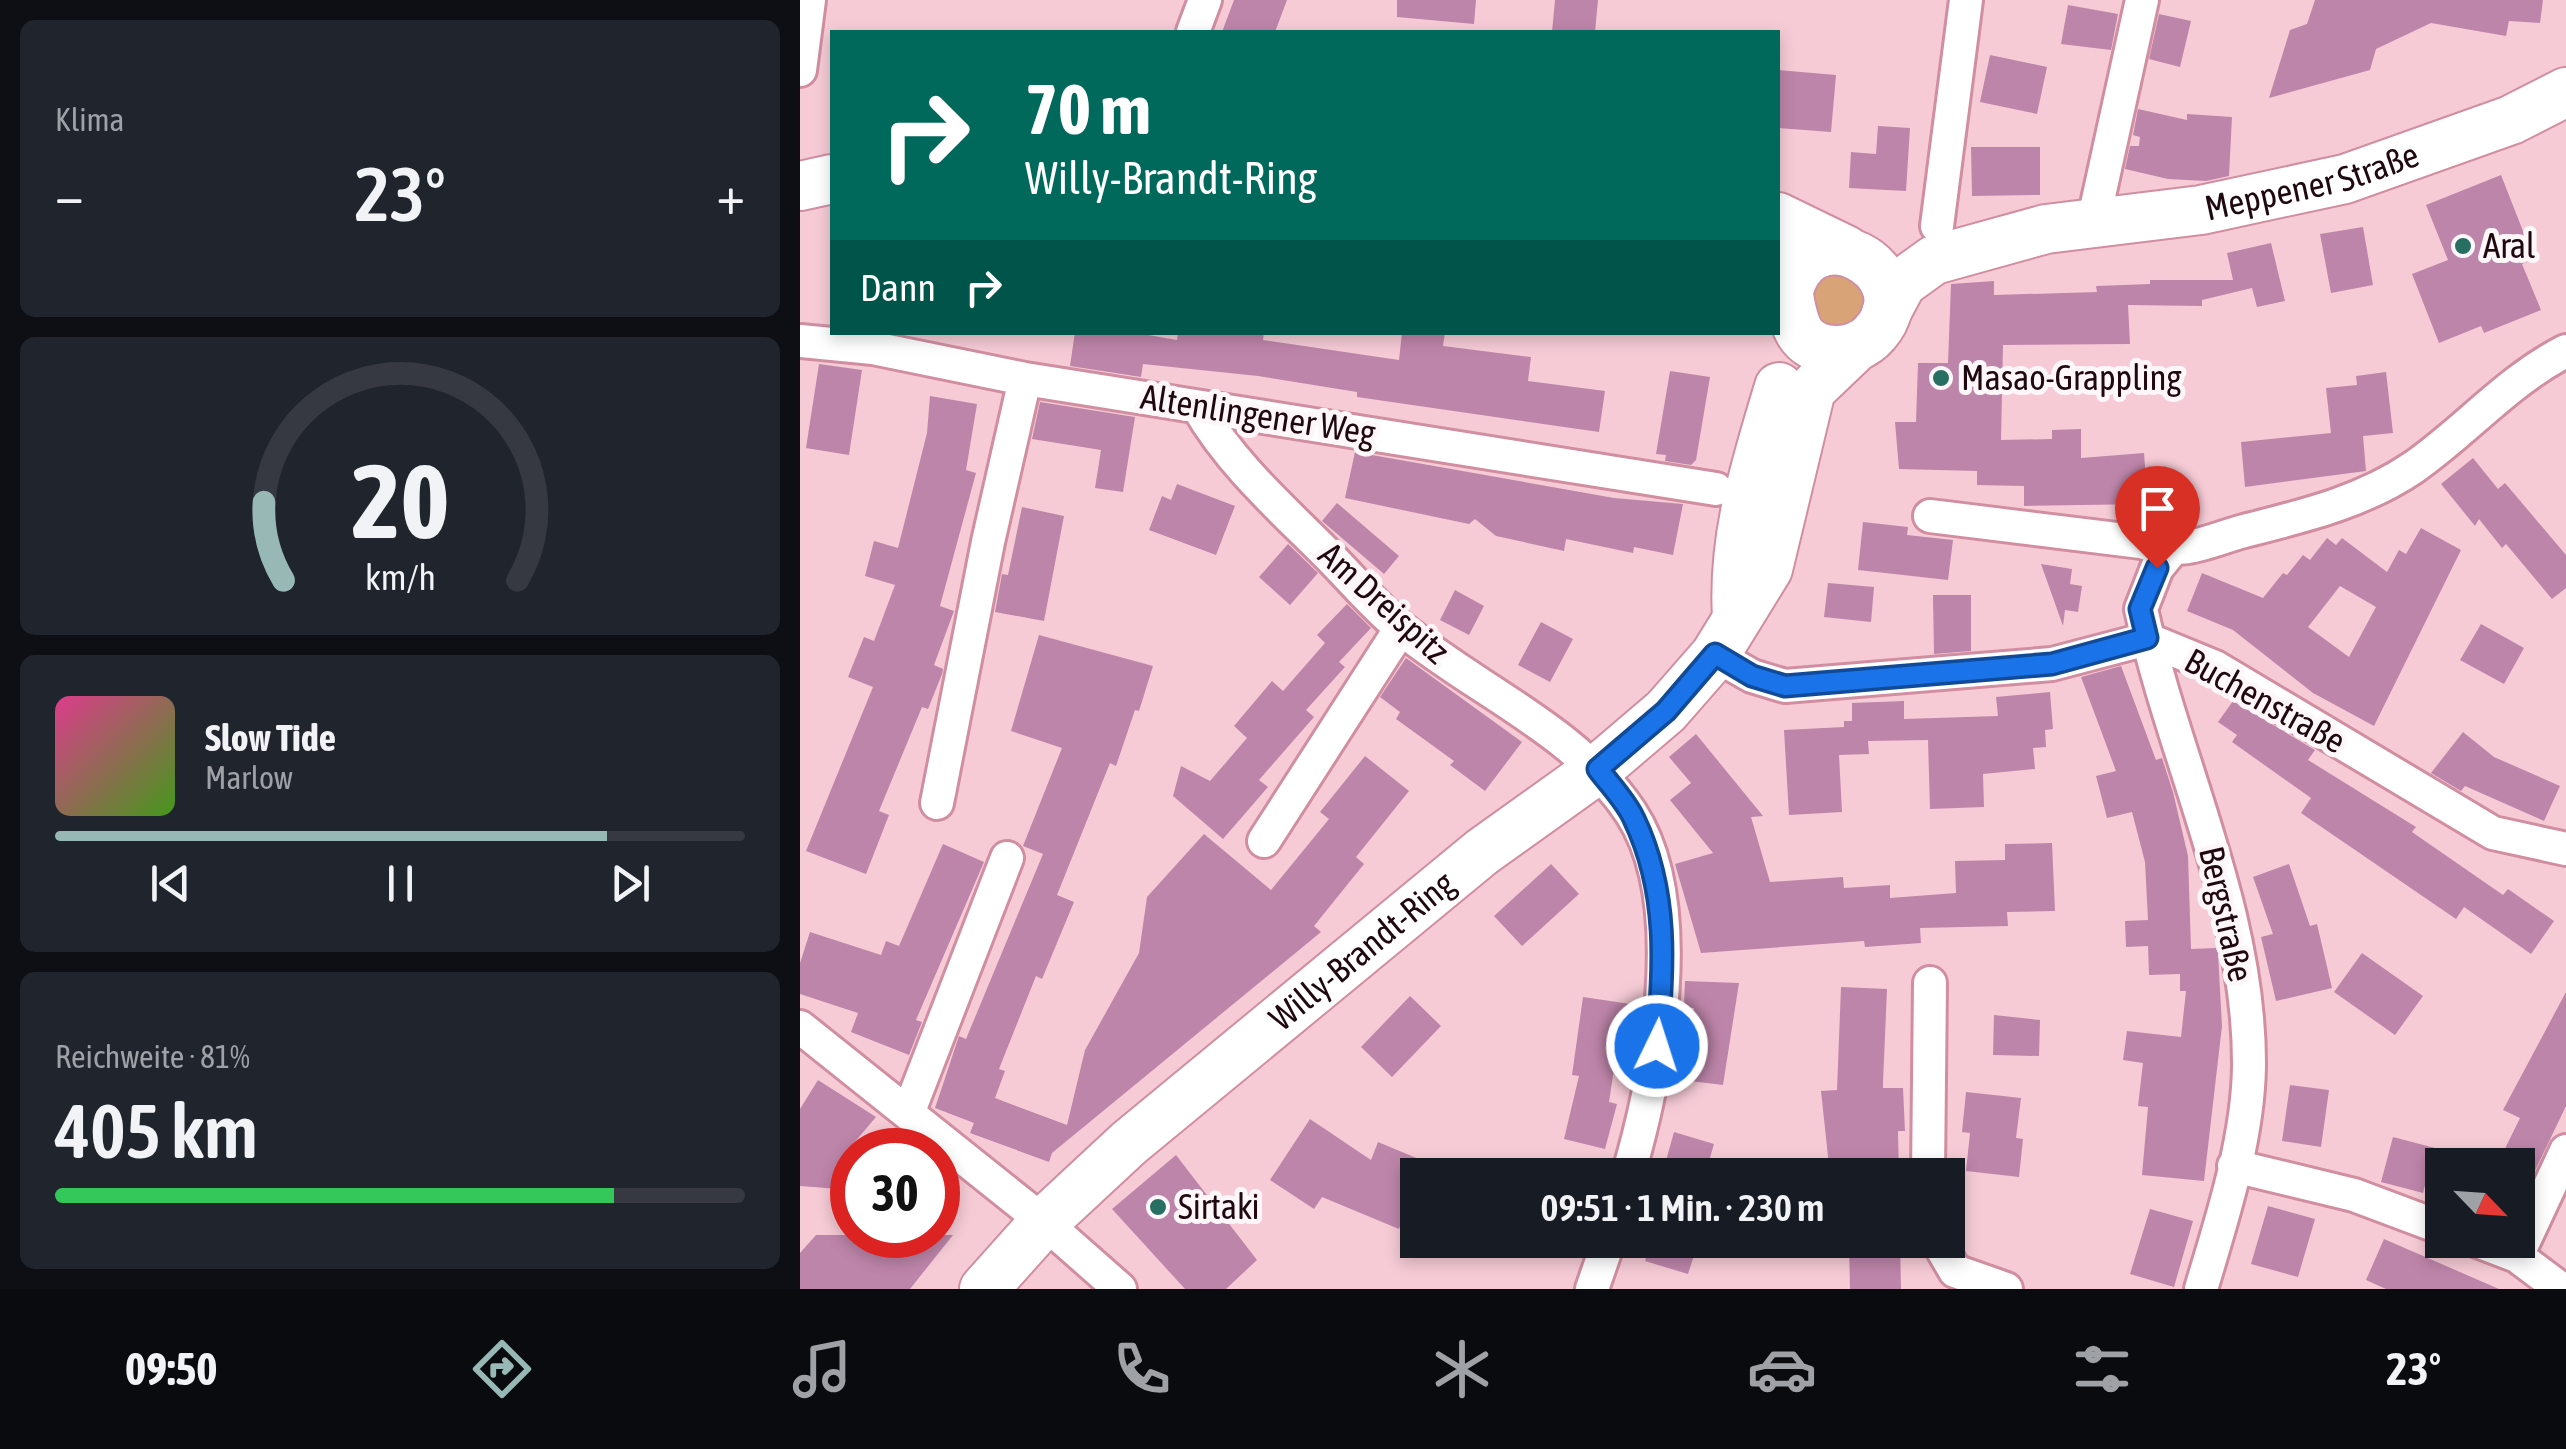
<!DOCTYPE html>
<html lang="de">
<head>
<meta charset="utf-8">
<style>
  :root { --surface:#171b24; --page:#20242c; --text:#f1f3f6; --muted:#9ea1a6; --line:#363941; --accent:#97b8b4 }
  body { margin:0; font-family:"Asap Condensed",sans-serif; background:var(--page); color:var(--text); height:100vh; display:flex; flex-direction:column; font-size:38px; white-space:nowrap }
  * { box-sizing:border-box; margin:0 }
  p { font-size:32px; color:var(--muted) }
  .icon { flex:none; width:55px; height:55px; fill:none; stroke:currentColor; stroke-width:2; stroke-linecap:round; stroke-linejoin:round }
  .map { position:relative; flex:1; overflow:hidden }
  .drawer { display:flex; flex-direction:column; gap:20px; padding:20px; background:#0d0f14; width:800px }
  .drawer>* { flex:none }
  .hud { position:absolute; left:30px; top:30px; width:950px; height:305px; border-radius:0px; box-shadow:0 5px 15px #0003; background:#00695c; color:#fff; overflow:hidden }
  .needle { width:65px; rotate:115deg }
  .fabs { position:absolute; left:1625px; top:1148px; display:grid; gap:20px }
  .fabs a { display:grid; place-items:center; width:110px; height:110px; border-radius:0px; background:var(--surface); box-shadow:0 5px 15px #0003; font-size:50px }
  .speed { position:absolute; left:30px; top:1128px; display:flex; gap:20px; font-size:50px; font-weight:700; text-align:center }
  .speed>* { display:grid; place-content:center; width:130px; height:130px; border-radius:50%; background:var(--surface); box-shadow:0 5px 15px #0003; line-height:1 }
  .speed .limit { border:15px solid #d22; background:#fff; color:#111 }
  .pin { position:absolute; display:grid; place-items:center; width:85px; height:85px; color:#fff; margin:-102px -42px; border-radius:50% 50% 50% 0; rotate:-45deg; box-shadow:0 0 10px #0007 }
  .pin .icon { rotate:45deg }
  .me { position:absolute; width:110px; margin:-55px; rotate:4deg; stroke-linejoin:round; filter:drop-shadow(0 0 8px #0008) }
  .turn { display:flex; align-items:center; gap:35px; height:210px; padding:0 30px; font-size:45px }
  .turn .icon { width:130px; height:130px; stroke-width:2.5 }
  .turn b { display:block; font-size:70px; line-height:85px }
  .then { display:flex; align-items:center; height:95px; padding:0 30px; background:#0003; gap:20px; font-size:38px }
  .big { font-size:75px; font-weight:600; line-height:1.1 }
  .drawer .card { flex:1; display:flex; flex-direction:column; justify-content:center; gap:15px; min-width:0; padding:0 35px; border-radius:15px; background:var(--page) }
  .drawer .dial { align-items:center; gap:0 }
  .dial svg { height:260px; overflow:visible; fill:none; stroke:var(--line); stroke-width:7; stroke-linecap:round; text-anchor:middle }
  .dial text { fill:var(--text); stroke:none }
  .song { display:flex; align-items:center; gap:30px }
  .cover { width:120px; height:120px; border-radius:15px; background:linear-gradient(135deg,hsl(330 70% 55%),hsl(100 70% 35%)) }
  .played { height:10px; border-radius:5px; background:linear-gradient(90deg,var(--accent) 80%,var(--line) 80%) }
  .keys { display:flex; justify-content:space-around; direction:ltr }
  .heat { display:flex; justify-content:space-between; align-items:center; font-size:55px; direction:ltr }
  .charge { height:15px; border-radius:8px; background:linear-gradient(90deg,#34c759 81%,var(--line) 0) }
  .trip { position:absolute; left:600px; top:1158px; width:565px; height:100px; border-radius:0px; background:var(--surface); box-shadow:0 5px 15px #0003; font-weight:600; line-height:100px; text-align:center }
  .tab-bar { display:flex; height:160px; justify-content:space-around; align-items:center; background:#090b0e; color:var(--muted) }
  .tab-bar .icon { width:70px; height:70px }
  .tab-bar .active { color:var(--accent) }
  .tab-bar b { font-size:45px; color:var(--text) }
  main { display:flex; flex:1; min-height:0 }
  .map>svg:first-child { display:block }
</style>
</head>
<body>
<main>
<section class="drawer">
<div class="card"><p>Klima</p>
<div class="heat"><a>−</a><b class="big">23°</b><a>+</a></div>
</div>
<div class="card dial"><svg viewBox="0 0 100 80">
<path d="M14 69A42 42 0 1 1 86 69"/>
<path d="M14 69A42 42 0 0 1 8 45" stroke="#97b8b4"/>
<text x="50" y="56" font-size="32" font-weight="700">20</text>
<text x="50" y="72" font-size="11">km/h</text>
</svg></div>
<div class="card">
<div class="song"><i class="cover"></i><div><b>Slow Tide</b><p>Marlow</p></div></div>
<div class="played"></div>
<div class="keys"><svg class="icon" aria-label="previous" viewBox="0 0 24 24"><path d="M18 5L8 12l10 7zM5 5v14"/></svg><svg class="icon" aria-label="pause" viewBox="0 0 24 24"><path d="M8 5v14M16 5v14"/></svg><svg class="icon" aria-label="next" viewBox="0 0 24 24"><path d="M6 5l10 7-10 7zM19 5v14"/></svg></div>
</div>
<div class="card"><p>Reichweite · 81%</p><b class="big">405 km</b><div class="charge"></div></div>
</section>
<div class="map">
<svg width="1766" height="1289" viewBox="0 0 1766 1289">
  <rect width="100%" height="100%" fill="#f6cbd6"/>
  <path fill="#d8a377" d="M1037 265 1070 293 1061 323 1021 329 1004 292Z"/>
  <path fill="#be85aa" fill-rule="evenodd" d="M434 0H487L475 32H422Z
    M597 0H676L674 24 597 17Z
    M755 0H798L795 32H752Z
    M1515 0H1743L1740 23 1709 21 1706 36 1631 23 1576 49 1570 70 1469 98 1490 30 1507 24Z
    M1268 5 1318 14 1311 50 1261 44Z
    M1359 14 1391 21 1380 67 1349 59Z
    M1190 55 1247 67 1237 114 1180 102Z
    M978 70 1036 75 1031 132 978 128Z
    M1338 109 1387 120V114L1432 117 1429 176 1406 181 1368 179 1325 169 1330 146H1339L1340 137 1333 135Z
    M1078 126 1110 128 1106 191 1049 188 1051 152 1076 154Z
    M1171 147H1240V195L1172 196Z
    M1701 175 1734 259 1722 264 1741 310 1684 333 1681 326 1639 343 1612 274 1648 260 1626 205Z
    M1563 227 1573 285 1531 293 1520 234Z
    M1471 243 1485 301 1457 307 1452 288 1402 300V306L1328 305 1330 344 1203 345 1201 440 1252 439V430L1281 429V458L1344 453 1348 504 1224 506V486L1177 485V471L1099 469 1095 422H1116L1118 363H1148L1151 284 1194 281V295L1297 292 1296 286 1350 284V280H1433L1427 253Z
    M275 332H331L377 340 378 332H464L463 340 599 360 602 332H645L643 346 731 357 728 381 805 391 799 432 557 397V392L458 376 343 364 341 377 270 366Z
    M19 364 62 370 49 455 6 448Z
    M870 371 910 377 896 460 891 465 865 461 866 455 856 454Z
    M1586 372 1593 433 1563 436 1566 471 1445 487 1441 442 1531 433 1526 388 1557 385 1556 376Z
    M130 396 177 404 166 470 176 473 140 606 154 611 134 665 143 669 142 674 128 709 122 707 79 811 89 815 66 874 6 851 73 687 48 677 64 637 74 641 95 585 65 576 74 541 98 548 127 433Z
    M240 402 335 417 323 492 295 488 301 450 232 439Z
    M555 452 814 498 883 504 873 555 834 547 833 553 766 539 764 551 696 536 675 519 669 524 545 498Z
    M1673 458 1698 489 1705 483 1766 555V588L1752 599 1706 544 1702 548 1679 519 1675 526 1641 484Z
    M377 484 435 506 416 555 349 530 362 496 371 500Z
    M537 503 599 556 584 574 522 521Z
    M222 507 264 516 244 621 195 612 202 574 208 575Z
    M1063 522 1108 527 1107 535 1153 540 1148 580 1058 570Z
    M1621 528 1661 550 1574 726 1513 693 1433 630 1387 611 1402 573 1463 598 1483 573 1487 575 1503 555 1510 560 1527 538 1536 545 1542 538 1587 572 1599 550 1606 554ZM1540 586 1576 607 1549 657 1508 627Z
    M488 544 518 573 490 605 459 577Z
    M1241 564 1272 569 1270 584 1282 586 1278 612 1265 610 1263 626Z
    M1028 583 1074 587 1071 622 1024 617Z
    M655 590 684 606 669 635 640 620Z
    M1133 595H1171V651L1134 654Z
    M547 604 571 628 539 662 545 667 506 710 514 717 459 780 468 787 423 839 373 796 381 766 410 781 447 738 434 726 472 681 483 691 525 643 517 635Z
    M741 622 773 639 750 682 718 665Z
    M1681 624 1724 648 1704 684 1660 660Z
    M239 635 353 666 339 711 335 710 316 766 310 763 257 895 274 902 242 979 236 976 199 1069 205 1071 195 1098 267 1125 285 1050 339 953 347 897 404 834 471 890 529 819 520 812 565 756 609 791 556 857 564 864 514 926 521 932 252 1153 249 1162 170 1133 174 1123 135 1108 159 1036 166 1039 243 854 223 846 262 748 211 731Z
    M606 658 722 742 685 791 650 765 654 761 596 719 600 712 580 697Z
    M1321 666 1356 760 1362 758 1373 792 1388 856 1391 949 1416 948 1418 953 1422 1026 1404 1181 1342 1175 1348 1107 1338 1106 1343 1063 1323 1060 1327 1031 1381 1037 1386 991H1380V974L1349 975 1348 946 1326 947 1325 921 1348 920 1345 862 1332 812 1307 818 1296 776 1316 771 1281 677Z
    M1250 692 1253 729 1245 730 1246 747 1233 748 1235 769 1183 774 1184 807 1130 809 1128 740 1068 741 1069 754 1039 755 1042 812 989 815 984 730 1044 727V721H1052V703L1104 701V719L1198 716 1196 697Z
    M1433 701 1515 750 1508 760 1616 827 1612 832 1703 895 1708 889 1754 921 1731 954 1664 907 1656 919 1501 813 1511 798 1432 742 1437 735 1418 722Z
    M1663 732 1694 757 1760 786 1744 821 1665 786 1661 791 1631 773Z
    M896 734 963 816 951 817 970 882 1043 877 1044 888 1090 885V898L1156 893 1155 861 1205 860V844L1252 843 1255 911 1207 912 1208 926 1120 928 1121 943 1065 947 1064 941 901 953 875 864 913 853 870 800 891 783 869 757Z
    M143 844 184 862 116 1020 122 1022 109 1055 51 1032 58 1013 0 994V963L10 932 81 955 86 941 99 946Z
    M751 864 779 894 722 946 694 916Z
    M1489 864 1510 926 1517 924 1532 988 1476 1001 1461 937 1473 934 1453 877Z
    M1562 953 1623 996 1595 1035 1534 992Z
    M885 981 939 983 923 1085 882 1080 894 1008H884Z
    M1041 987 1087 989 1083 1083V1088H1103L1105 1131H1098L1099 1175H1030L1021 1091 1037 1090Z
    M1766 992V1106L1718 1206V1165H1697L1720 1118 1703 1110Z
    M610 996 641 1026 592 1077 561 1047Z
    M783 997 837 1005 832 1031 820 1029 809 1102 817 1104 805 1149 764 1139 779 1076 772 1075Z
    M1194 1015 1240 1020 1239 1056 1193 1055Z
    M18 1080 76 1117 47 1151 39 1189 0 1186V1109Z
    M1490 1085 1529 1090 1521 1147 1482 1141Z
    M1166 1092 1221 1098 1216 1138 1223 1139 1219 1177 1166 1171 1170 1133 1162 1132Z
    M510 1119 571 1160 578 1142 626 1162 599 1229 522 1197 514 1209 470 1180Z
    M874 1132 914 1144 905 1175H862Z
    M1593 1137 1635 1148 1623 1193 1581 1182Z
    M376 1155 457 1260 426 1289H385L312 1209Z
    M1468 1206 1515 1219 1498 1277 1451 1264Z
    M1350 1209 1393 1221 1374 1287 1330 1274Z
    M16 1235H153L110 1289H0V1253Z
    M1584 1239 1699 1289H1586L1566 1280Z
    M852 1240H899L888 1274 845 1261Z
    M1100 1240 1101 1289H1050L1049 1243Z"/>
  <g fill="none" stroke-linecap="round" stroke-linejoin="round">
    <g stroke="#d18ea1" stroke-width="38">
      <path id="street" d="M393 32 405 0
        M0 70 9 0
        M1293 223 1342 0
        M1137 226 1166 0
        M0 341 73 348 225 379 916 489
        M398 407C431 464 480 507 527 554 552 579 575 607 602 629 676 690 777 731 831 813 890 903 857 1077 828 1175
        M1130 516 1341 542C1384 556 1401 543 1444 531 1503 516 1563 502 1614 467 1667 430 1707 381 1766 351
        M1371 551 1357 568 1341 609C1374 761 1450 908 1449 1066 1448 1140 1422 1219 1401 1289
        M915 655 952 676 985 686 1252 664 1347 639 1415 667 1693 833 1766 849
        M137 803 188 542 225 379
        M464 841 601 628
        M0 1027 244 1222 320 1289
        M109 1111 207 858
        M1434 1166 1554 1195 1642 1228
        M1128 1175 1130 983
        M1137 1240 1155 1271 1206 1289
        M1675 1240 1717 1256 1761 1289
        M1717 1256 1766 1151
        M792 1289 809 1240"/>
    </g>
    <g stroke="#d18ea1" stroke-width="52">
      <g id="secondary">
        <path d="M0 186 32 179"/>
        <path d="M978 217 1046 250"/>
        <path d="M978 262C998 293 980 347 1034 350 1049 351 1065 345 1075 333 1129 272 1005 201 987 299"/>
        <path id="s1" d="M1086 313 1102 283 1134 260 1246 229 1401 210 1545 179 1711 120 1766 92"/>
        <path d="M937 617C932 536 956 464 979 387"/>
        <path id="s2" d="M184 1289 244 1222 329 1143 682 852 798 769 866 711 915 655 968 569 1011 390 1056 347"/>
      </g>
    </g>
    <use href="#street" stroke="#fff" stroke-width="32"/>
    <use href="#secondary" stroke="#fff" stroke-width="48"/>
  </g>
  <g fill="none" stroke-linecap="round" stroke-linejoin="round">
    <g stroke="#114b97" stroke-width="25">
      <path id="route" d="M857 1046C864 968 869 892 834 819 826 801 810 785 798 769L866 711 915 654 952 676 985 686 1252 664 1347 638 1340 609 1357 568"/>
    </g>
    <use href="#route" stroke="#1a73e8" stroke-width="18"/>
  </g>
  <g fill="#286f63" stroke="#fef7f9" stroke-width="4">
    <circle cx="1663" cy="246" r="10"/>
    <circle cx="1141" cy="378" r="10"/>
    <circle cx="358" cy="1207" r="10"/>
  </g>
  <g text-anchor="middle" stroke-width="10" stroke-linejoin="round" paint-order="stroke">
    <g font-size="35" fill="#1f0810" stroke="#fef7f9">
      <text dy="12" stroke="none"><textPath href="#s1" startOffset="460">Meppener Straße</textPath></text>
      <text transform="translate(458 415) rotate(9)" y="12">Altenlingener Weg</text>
      <text transform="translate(584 603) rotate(42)" y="12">Am Dreispitz</text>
      <text transform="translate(1465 701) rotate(29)" y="12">Buchenstraße</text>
      <text transform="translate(1426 914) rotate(77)" y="12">Bergstraße</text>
      <text dy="12" stroke="none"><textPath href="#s2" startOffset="508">Willy-Brandt-Ring</textPath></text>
    </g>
    <g font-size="35" fill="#1f0810" stroke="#fef7f9" text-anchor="start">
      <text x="1683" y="258">Aral</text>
      <text x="1161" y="390">Masao-Grappling</text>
      <text x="378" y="1219">Sirtaki</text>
    </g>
  </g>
</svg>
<div class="fabs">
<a><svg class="needle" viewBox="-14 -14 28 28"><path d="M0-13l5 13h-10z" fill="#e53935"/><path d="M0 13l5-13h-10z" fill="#9ea1a6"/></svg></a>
</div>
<div class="speed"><div class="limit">30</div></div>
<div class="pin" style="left:1357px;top:568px;background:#d93025"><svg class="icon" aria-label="arrive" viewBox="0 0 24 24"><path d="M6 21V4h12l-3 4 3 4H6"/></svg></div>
<svg class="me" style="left:857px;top:1046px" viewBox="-20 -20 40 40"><circle r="17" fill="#1a73e8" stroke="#fff" stroke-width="3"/><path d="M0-11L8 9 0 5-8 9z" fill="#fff"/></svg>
<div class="trip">09:51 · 1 Min. · 230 m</div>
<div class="hud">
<div class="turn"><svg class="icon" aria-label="right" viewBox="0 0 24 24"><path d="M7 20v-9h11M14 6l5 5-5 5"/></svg><div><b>70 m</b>Willy-Brandt-Ring</div></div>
<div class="then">Dann<svg class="icon" aria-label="right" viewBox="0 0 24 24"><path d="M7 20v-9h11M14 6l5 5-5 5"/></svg></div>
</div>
</div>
</main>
<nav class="tab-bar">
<b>09:50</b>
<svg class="icon active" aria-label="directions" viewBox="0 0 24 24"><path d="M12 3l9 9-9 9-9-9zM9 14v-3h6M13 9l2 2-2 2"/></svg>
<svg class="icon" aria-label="music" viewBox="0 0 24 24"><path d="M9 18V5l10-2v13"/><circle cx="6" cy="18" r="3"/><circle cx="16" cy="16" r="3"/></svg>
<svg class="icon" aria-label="phone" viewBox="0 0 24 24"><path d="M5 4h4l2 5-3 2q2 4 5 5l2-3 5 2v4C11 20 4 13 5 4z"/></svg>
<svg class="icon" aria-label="climate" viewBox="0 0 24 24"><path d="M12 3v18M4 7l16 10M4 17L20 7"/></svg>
<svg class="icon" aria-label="car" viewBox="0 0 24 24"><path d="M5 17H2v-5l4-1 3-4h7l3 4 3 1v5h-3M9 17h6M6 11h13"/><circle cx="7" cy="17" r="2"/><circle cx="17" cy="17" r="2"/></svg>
<svg class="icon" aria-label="filters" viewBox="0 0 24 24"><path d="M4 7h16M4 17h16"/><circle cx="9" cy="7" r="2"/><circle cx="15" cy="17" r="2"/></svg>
<b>23°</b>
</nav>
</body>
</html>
